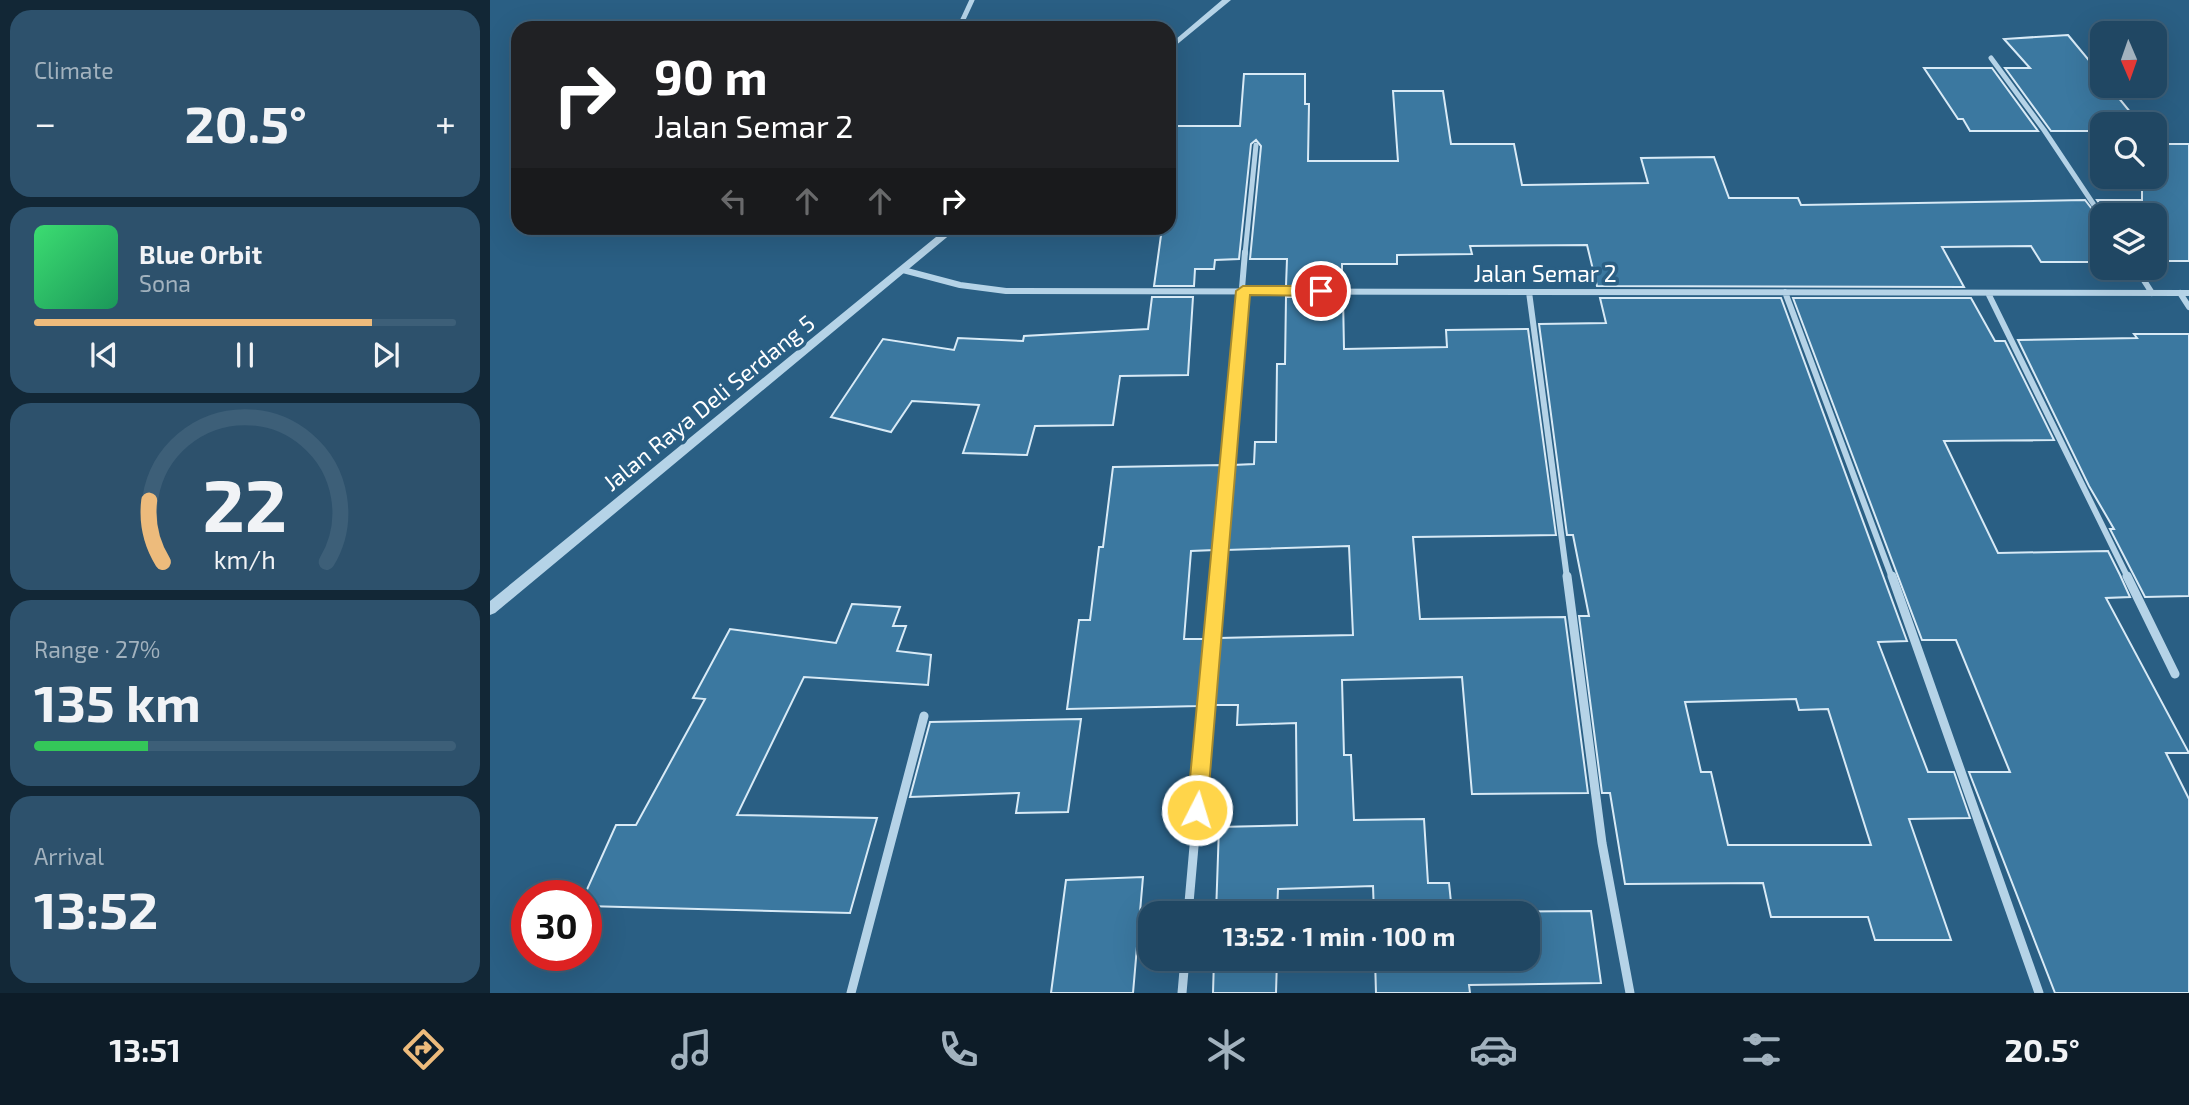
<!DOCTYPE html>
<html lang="en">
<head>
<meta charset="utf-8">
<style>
  :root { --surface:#204763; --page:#2d516c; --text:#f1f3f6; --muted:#a2b2be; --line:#3d5f78; --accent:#edbb7c }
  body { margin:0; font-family:"Exo 2",sans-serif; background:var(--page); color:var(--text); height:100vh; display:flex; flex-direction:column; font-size:26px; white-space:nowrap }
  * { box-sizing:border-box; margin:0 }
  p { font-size:23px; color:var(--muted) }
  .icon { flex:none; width:38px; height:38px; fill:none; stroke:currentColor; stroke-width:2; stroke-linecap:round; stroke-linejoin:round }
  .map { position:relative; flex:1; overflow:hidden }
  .side { display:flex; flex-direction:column; gap:10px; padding:10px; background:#122736; width:490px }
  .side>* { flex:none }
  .hud { position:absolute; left:21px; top:21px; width:665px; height:214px; border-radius:21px; box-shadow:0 7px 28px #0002,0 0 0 2px var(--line); background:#202124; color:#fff; overflow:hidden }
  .needle { width:46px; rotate:178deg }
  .buttons { position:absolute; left:1600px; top:21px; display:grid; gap:14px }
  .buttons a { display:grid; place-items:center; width:77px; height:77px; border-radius:14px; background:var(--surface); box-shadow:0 7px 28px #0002,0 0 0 2px var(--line); font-size:35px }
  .speed { position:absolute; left:21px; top:880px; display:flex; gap:14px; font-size:35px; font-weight:700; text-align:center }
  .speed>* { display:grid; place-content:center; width:91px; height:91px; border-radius:50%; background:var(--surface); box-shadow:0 7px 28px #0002,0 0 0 2px var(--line); line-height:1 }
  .speed .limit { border:10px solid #d22; background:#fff; color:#111 }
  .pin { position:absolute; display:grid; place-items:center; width:60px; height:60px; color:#fff; margin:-30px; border:4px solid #fff; border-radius:50%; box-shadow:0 2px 7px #0007 }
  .me { position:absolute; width:77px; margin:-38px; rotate:5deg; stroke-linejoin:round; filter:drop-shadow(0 0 5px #0008) }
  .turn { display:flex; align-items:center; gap:24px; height:147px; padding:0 28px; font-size:32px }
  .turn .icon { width:91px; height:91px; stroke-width:2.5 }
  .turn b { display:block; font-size:49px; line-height:60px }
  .lanes { display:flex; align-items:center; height:66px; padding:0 28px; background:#0003; justify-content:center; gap:35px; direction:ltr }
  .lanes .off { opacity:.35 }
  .big { font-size:52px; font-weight:700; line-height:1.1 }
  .side .tile { flex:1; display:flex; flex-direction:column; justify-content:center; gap:10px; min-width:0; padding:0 24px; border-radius:21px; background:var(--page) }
  .side .dial { align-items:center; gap:0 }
  .dial svg { height:182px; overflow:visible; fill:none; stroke:var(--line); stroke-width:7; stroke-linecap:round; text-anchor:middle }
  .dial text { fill:var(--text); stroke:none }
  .song { display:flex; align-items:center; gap:21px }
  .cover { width:84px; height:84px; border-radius:10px; background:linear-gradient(135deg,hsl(140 70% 55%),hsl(150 70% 35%)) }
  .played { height:7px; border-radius:4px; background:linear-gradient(90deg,var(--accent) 80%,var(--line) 80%) }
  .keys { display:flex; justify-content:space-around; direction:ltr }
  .heat { display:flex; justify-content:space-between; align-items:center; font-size:38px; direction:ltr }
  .charge { height:10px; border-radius:5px; background:linear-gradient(90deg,#34c759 27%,var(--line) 0) }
  .trip { position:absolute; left:648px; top:901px; width:402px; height:70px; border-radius:21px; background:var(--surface); box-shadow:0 7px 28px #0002,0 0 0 2px var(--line); font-weight:700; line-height:70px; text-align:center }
  .menu { display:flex; height:112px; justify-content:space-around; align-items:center; background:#0d1c28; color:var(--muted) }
  .menu .icon { width:49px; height:49px }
  .menu .selected { color:var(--accent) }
  .menu b { font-size:32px; color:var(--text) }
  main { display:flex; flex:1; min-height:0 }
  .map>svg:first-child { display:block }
</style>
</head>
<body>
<main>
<section class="side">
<div class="tile"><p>Climate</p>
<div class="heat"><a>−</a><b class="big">20.5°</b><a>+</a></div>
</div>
<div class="tile">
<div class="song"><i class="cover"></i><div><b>Blue Orbit</b><p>Sona</p></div></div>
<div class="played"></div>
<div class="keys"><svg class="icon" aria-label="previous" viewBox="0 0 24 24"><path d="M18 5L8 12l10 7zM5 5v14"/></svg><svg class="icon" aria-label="pause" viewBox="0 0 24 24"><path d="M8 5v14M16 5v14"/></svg><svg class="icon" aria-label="next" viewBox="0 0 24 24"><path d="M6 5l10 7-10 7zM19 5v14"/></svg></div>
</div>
<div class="tile dial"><svg viewBox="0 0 100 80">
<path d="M14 69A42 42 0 1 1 86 69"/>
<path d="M14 69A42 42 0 0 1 8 42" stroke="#edbb7c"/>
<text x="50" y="56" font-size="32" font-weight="700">22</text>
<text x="50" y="72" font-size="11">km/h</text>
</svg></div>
<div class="tile"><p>Range · 27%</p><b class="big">135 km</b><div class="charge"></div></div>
<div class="tile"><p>Arrival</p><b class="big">13:52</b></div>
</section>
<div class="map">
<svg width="1699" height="993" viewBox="0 0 1699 993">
  <rect width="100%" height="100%" fill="#2a5f84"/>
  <path fill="#3b78a0" stroke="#d8eaf6" stroke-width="2" fill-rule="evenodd" d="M1578 35 1612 76V86H1619L1650 124H1612V131H1561L1515 68H1540L1514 39Z
    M1434 68H1502L1548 131H1480L1473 119H1468Z
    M754 74H815V104H819L818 161H908L903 91H953L961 144H1024L1032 185 1158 183 1151 158 1224 157 1239 198H1308L1311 205 1595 200 1612 222V262H1551L1541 246 1452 247 1474 287 1107 286 1097 245 980 246 982 254 907 255V264H852V286H796L797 259H760L771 146 766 140 761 144 749 259 725 260 724 269H705L704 286H664L672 228H679V126H750Z
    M1664 144H1699V261H1664V215H1617L1607 200H1652V177H1664Z
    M662 297H703L698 375 630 376 623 425 545 426 537 455 473 453 489 405 422 401 401 432 341 417 393 339 464 350 468 338 533 341 534 336 658 329Z
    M796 297H853L854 349 957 347 956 330 1038 329 1066 535 923 537 930 619 1075 617 1098 793 982 794 972 677 852 680 854 755H861L864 820 934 819 938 883H959L962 912 1101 911 1111 983 979 985 980 993H886L885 959H1038V914H884L883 886 788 889 787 914H726L729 827 807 825 806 723 747 725 748 705H724L729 638 863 635 859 546 736 550 743 465 764 464 765 442H786L787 364H795Z
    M1110 298H1291L1417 641 1388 642 1438 772H1464L1480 818 1419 819 1461 940H1385L1378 917H1281L1273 883 1135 884 1120 793H1112L1089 616H1099L1083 535H1077L1049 324 1116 323ZM1306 699 1309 710 1338 709 1381 845H1238L1221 772H1211L1195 702Z
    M1303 298H1481L1505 341H1515L1564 440 1454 441 1508 553 1618 551 1630 575 1640 597 1616 598 1699 753H1676L1699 799V993H1565L1479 772H1520L1466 640H1432Z
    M1644 334H1699V596L1655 597 1620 529H1624L1599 486 1528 340 1647 338Z
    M732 465 725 550 701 551 694 639H715L709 706 577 709 589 620H600L609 547H613L623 467Z
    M362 604 410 607 403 626H416L407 651 441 655 438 685 314 677 247 815 387 818 360 913 96 906 94 896 126 825H146L215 699 203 698 240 629 346 643Z
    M591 719 578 812 526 813 529 793 420 797 440 722Z
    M653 877 643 993H561L576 880Z
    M724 959H787L786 993H723Z"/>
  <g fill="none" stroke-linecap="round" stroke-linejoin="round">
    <path stroke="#b5d3e7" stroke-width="5" d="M469 28 482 0
      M1501 58 1554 130 1612 217
      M755 254 766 145"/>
    <path stroke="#b5d3e7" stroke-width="6" d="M1646 268 1662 293
      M413 270 470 285 516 291 1699 293
      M1039 292 1077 578
      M1295 292 1402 578
      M1498 293 1638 578
      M1690 293 1699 307
      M728 578 755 252"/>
    <path stroke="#b5d3e7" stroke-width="9" d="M1077 576 1112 843 1140 993
      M1402 576 1549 993
      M1637 576 1685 674
      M698 914 728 576
      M361 993 434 716
      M692 993 695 959"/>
    <path fill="#b5d3e7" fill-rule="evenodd" d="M732 0H741L679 51V45Z
      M457 228H468L5 613 0 615V601Z"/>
  </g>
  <path fill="#ffd54a" stroke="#a68a30" stroke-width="2" d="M753 286H831L838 291 831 296 760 295 717 810 714 817 707 819 700 817 697 810 746 291Z"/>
  <g text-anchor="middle" stroke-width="7" stroke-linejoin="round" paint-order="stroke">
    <g font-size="23" fill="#fff" stroke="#2a5f84">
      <text x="1055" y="282">Jalan Semar 2</text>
      <text transform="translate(219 403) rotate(-39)" y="8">Jalan Raya Deli Serdang 5</text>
    </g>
  </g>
</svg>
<div class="buttons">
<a><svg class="needle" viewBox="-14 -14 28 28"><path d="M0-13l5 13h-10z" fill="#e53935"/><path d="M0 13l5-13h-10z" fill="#a2b2be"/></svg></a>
<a><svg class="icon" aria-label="search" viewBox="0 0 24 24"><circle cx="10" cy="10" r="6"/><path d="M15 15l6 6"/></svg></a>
<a><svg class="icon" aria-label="layers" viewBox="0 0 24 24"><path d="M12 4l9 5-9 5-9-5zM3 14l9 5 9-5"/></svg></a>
</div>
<div class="speed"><div class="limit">30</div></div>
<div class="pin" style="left:831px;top:291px;background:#d93025"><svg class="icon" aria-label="arrive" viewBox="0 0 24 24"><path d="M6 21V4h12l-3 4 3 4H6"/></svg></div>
<svg class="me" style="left:707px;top:810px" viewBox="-20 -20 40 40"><circle r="17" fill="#ffd54a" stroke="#fff" stroke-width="3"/><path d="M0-11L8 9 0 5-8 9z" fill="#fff"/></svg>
<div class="trip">13:52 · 1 min · 100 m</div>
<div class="hud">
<div class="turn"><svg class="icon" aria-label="right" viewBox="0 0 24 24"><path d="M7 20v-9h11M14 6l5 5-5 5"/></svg><div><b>90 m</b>Jalan Semar 2</div></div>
<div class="lanes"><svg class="icon off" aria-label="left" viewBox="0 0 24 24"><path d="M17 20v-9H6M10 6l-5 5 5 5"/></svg><svg class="icon off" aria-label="ahead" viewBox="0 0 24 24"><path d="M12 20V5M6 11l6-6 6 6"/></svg><svg class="icon off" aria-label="ahead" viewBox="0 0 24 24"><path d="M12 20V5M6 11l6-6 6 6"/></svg><svg class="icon" aria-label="right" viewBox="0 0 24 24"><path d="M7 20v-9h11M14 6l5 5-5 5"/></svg></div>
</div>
</div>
</main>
<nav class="menu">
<b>13:51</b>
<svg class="icon selected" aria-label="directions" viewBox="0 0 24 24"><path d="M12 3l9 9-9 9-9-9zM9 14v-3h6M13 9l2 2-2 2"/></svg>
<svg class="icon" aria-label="music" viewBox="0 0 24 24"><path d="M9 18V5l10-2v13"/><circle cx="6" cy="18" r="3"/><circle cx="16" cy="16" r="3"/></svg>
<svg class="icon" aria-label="phone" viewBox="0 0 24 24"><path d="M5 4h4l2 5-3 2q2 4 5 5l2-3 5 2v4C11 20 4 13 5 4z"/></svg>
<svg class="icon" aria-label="climate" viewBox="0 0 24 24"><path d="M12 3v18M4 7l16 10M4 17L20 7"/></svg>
<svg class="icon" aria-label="car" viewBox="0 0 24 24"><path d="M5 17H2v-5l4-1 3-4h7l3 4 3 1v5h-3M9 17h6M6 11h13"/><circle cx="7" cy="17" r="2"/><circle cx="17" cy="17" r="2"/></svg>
<svg class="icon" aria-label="filters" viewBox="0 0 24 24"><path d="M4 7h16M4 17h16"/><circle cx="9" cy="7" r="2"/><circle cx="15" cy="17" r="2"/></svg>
<b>20.5°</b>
</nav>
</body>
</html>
